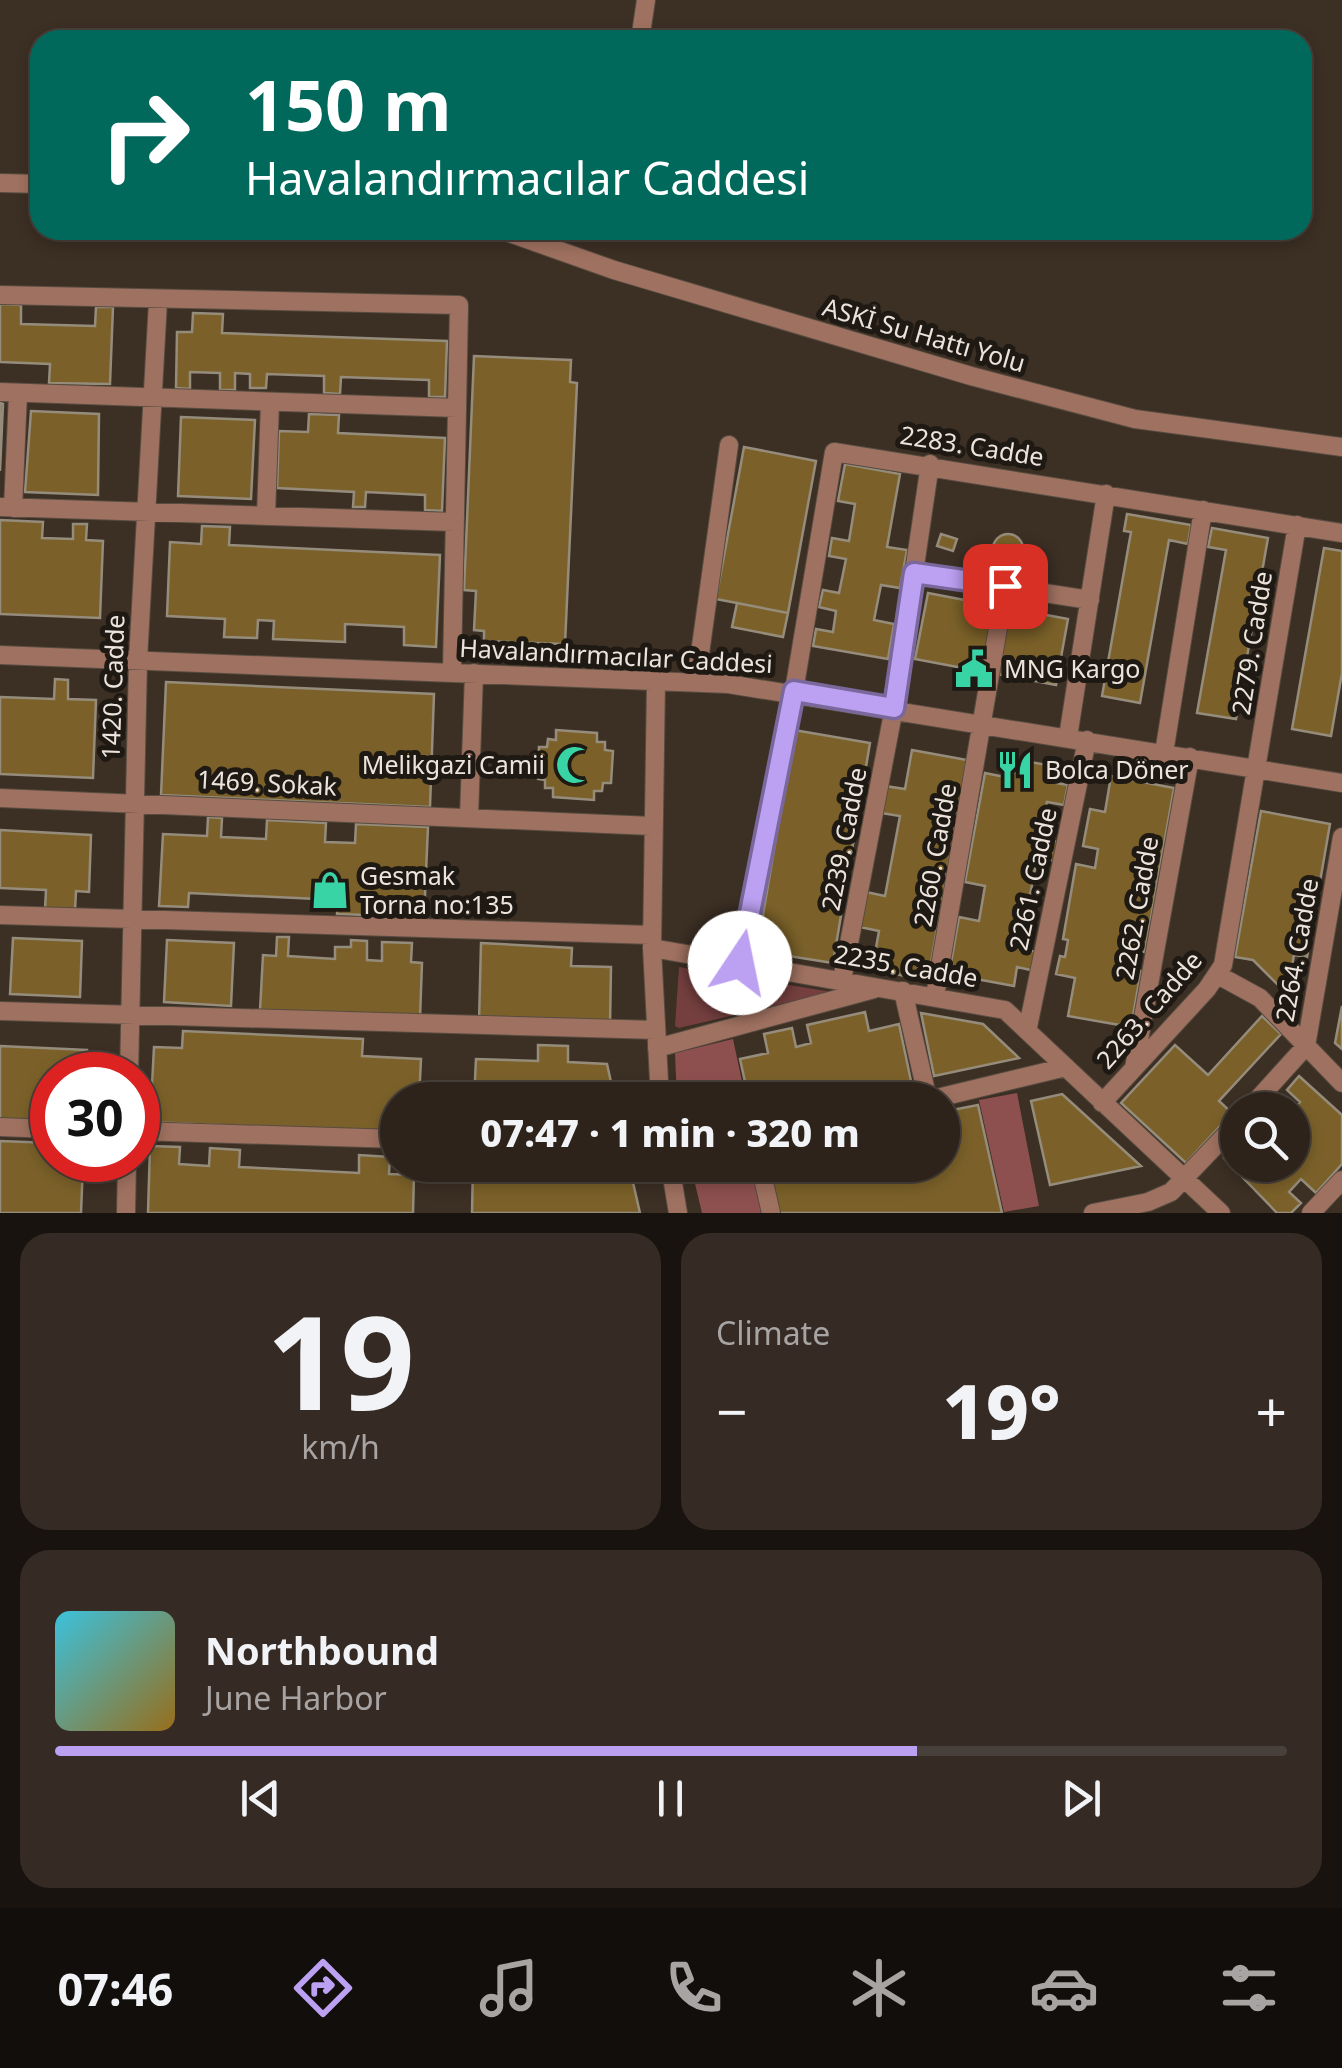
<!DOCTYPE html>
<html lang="en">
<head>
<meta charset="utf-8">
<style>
  :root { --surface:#2d231b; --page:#352b24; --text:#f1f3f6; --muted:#a7a4a3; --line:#48403a; --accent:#bca0f2 }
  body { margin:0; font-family:"Noto Sans",sans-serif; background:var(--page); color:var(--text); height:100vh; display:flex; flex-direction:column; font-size:38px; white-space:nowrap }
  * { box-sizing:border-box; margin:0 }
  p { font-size:32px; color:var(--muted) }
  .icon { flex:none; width:55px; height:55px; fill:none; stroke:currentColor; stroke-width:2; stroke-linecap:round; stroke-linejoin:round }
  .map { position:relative; height:1213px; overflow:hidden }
  .side { display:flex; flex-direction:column; gap:20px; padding:20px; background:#19130f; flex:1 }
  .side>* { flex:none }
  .top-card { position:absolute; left:30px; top:30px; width:1282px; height:210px; border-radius:30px; box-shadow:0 5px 15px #0003,0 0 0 2px var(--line); background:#00695c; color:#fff; overflow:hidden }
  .tools { position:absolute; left:1220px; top:1092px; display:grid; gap:20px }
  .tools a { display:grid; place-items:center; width:90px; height:90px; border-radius:50%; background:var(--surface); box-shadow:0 5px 15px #0003,0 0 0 2px var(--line); font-size:50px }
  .speed { position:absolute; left:30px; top:1052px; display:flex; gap:20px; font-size:50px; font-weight:700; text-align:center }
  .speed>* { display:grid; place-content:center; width:130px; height:130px; border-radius:50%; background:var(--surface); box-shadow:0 5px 15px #0003,0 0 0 2px var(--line); line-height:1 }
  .speed .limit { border:15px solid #d22; background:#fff; color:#111 }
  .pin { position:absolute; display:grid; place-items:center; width:85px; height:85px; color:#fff; margin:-42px; border-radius:20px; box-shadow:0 5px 15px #0006 }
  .me { position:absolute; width:110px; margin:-55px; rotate:11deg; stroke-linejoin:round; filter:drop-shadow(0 0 8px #0008) }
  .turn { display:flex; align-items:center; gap:35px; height:210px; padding:0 50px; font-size:45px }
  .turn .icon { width:130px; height:130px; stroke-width:2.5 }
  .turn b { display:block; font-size:70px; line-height:85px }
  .big { font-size:75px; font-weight:800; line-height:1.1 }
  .side .card { flex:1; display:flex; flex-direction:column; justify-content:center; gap:15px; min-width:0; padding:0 35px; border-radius:30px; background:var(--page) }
  .side .dial { align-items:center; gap:0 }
  .dial b { font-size:130px; line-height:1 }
  .song { display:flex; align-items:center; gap:30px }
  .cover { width:120px; height:120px; border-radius:15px; background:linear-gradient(135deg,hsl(190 70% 55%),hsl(40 70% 35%)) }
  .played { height:10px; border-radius:5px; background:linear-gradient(90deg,var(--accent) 70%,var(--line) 70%) }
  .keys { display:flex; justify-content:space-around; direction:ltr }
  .heat { display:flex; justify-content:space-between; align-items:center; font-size:55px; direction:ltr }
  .side .tiles { flex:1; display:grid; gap:20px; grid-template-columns:1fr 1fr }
  .card:last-child { grid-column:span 2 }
  .trip { position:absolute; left:380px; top:1082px; width:580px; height:100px; border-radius:50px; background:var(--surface); box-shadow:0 5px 15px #0003,0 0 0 2px var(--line); font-weight:800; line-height:100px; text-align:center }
  .tabs { display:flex; height:160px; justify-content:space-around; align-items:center; background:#120e0b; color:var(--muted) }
  .tabs .icon { width:70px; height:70px }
  .tabs .active { color:var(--accent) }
  .tabs b { font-size:45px; color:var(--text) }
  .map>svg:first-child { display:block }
</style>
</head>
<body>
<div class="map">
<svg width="1342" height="1213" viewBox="0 0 1342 1213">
  <rect width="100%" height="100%" fill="#3c2f24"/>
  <path fill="#753f3f" d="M679 967 832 992 679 1028 675 1026Z"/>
  <path fill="#8d504f" d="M733 1039 746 1100H677L675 1053Z
    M1017 1093 1039 1206 1004 1212 979 1100Z
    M709 1165H758L769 1213H702L692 1171Z"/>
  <path fill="#7b6129" stroke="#958c7b" stroke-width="2.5" d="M0 304 21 305V324L95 326 96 307H113L110 384 49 383 50 364 0 362Z
    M193 313 223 314 222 333 447 341 445 397H429V380L341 377 340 394 324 393V376L267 374 266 388H250V374L235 373V390H220V373L190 372V389L176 388 177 332H192Z
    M474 356 571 360 570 382 577 383 565 644 484 641V631L474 630 476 591 464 590Z
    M0 403 3 404 0 471Z
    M31 411 99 414 98 495 25 492Z
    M309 414 339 415 338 433 445 438 442 511 425 510V495L366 492 365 507H353L354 492 277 488 279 431 308 432Z
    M181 417 255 420 251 499 178 496Z
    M744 447 816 461 788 613 716 599Z
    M845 464 900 474 887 547 907 550 900 588 881 585 874 620 894 624 888 659 813 646 816 629 833 632 836 611 819 607 823 590 839 593 846 559 829 556 832 538 849 541 855 504 838 501Z
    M1127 514 1191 525 1188 544 1169 540 1140 703 1102 696 1131 532 1124 531Z
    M0 520 43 522 42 538 73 539V524H87L86 540 103 541 100 618 0 614Z
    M202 526 230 527 229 545 440 555 436 647 404 645V627L345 624V642L273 639 274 621 258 620 257 638 224 637 225 619 167 616 170 542 201 544Z
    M1212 528 1268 538 1236 719 1197 713 1226 550 1208 547Z
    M941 534 957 539 953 551 937 546Z
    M993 549a15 15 0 1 1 30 0a15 15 0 1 1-30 0Z
    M1324 548 1342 551V673L1331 736 1292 729Z
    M928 593 996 606 984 672 915 659Z
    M737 603 788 613 783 637 732 627Z
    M1009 608 1068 619 1056 685 997 674Z
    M55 679 68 680V699L96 700 93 778 0 774V697L54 699Z
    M166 682 434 694 430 807 161 795Z
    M556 730 597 733V742H605V750L613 751 611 783H603L602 791H594V800L553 797V788H545V780L538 779 539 747H547L548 739 556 740Z
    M794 730 870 743 833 963 757 951Z
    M912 750 967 760 928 980 872 970 879 931 860 927 866 892 885 896 900 816 881 813 885 786 905 789Z
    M1008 758 1053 766 1050 782 1068 785 1064 805 1047 802 1040 839 1058 842 1054 861 1037 858 1020 949 1038 952 1035 971 1017 967 1014 986 949 974 959 917 979 921 985 886 965 882 985 773 1005 777Z
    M1111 776 1174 788 1145 952 1126 949 1122 967 1141 971 1131 1027 1068 1016 1075 978 1056 974 1060 956 1065 957 1068 940 1063 939 1076 864 1095 868 1098 849 1083 846 1090 809 1105 812Z
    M1261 811 1330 824 1307 957 1294 955 1287 994 1253 960 1235 957Z
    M208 817 222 818 221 837 266 839 267 820 326 823 325 842 355 843 356 824 428 827 424 918 397 917 398 903 366 902V915L337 914 338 900 189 893 188 907 159 906 163 834 207 836Z
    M0 830 91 835 89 892 76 891 75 911 45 909 46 890 0 888Z
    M836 851 851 854 845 889 829 887Z
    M277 937H289L288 956 335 959V947H351V940L367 941V960L382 961V942L412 943 411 962 422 963 420 1018 260 1010 263 955 276 956Z
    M13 938 82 941 80 997 10 994Z
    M167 940 234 943 231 1006 164 1002Z
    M481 943 572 948 571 966 611 967 610 1026 479 1022Z
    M1342 1006V1049L1335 1043Z
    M865 1012 869 1031 899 1024 911 1081 824 1100H749L740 1059 768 1053 764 1034 792 1028 796 1047 811 1043 807 1025Z
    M921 1013 983 1024 1019 1058 934 1076Z
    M1262 1016 1281 1034 1219 1101 1232 1113 1186 1163 1121 1103 1175 1045 1208 1075Z
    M183 1031 363 1039 362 1056 421 1059 419 1100H398V1133L150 1122 154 1047 182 1048Z
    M538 1045 568 1046V1062L607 1064 615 1100H474L476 1059 538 1061Z
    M0 1046 87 1050 86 1075H52V1124L0 1122Z
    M1299 1076 1342 1115V1164L1316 1193 1301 1179 1289 1192 1301 1203 1291 1213H1277L1224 1158 1238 1144V1165H1292V1110L1300 1102 1287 1090Z
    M1062 1094 1141 1166 1050 1185 1031 1101Z
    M978 1105 1002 1213H773L764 1171 791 1165H942V1112Z
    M0 1141 52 1143 53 1163 83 1164 81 1213H0Z
    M150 1146 180 1147 179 1164 209 1166 210 1148 240 1150 239 1167 359 1173V1155L390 1157 389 1174 414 1175 413 1213H148Z
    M473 1165H534V1177L579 1179V1165H595V1179L607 1180 608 1165H629L640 1213H472Z"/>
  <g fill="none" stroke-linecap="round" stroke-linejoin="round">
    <g stroke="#584c41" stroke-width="20">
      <path id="minor" d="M640 40 646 0
        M0 183 40 184
        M501 230 614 270 971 376 1135 419 1342 447
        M0 295 459 305 452 671
        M0 392 457 408
        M0 507 454 522
        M13 508 18 393
        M266 516 270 402
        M914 573 1090 600
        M0 655 728 684 1342 783
        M656 681 652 948 660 1100
        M696 682 729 445
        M1068 737 1106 494
        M1164 753 1203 510
        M0 798 652 826
        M469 817 474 673
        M0 915 652 935
        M652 948 1005 1010 1221 1213
        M740 963 794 691 834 452 1342 533
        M1218 975 1260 998 1342 1083
        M842 980 894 708 930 464
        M903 991 928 1100
        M935 996 1005 587
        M0 1011 656 1030
        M1028 1027 1087 740
        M657 1048 874 989
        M1134 1068 1190 757
        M129 1075 138 660 158 301
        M929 1100 1066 1067
        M1102 1103 1207 989 1223 965 1297 525
        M1248 1110 1306 1046 1342 837
        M0 1127 52 1129
        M138 1131 398 1139
        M670 1165 678 1213
        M760 1165 771 1213
        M126 1213 127 1160
        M1093 1213 1148 1202 1171 1192 1238 1122
        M1311 1213 1342 1180"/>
    </g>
    <use href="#minor" stroke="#9f7160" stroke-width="18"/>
  </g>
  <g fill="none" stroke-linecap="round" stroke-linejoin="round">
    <g stroke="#7a689d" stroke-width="25">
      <path id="route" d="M740 963 794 691 894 708 914 573 1005 586"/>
    </g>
    <use href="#route" stroke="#bca0f2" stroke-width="18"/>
  </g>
  <defs>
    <g id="civic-bare" transform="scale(3)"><path d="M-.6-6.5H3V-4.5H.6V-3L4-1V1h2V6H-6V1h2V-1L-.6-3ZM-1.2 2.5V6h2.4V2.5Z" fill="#39d4a5" stroke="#1e1913" stroke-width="2.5" paint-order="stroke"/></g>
    <g id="mosque-bare" transform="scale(3)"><path d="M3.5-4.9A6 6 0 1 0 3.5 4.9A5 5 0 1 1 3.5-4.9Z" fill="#39d4a5" stroke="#1e1913" stroke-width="2.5" paint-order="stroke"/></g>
    <g id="restaurant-bare" transform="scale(3)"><path d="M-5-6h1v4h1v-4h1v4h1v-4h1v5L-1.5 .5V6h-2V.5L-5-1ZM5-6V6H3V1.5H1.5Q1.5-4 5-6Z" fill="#39d4a5" stroke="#1e1913" stroke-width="2.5" paint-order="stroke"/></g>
    <g id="shop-bare" transform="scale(3)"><path d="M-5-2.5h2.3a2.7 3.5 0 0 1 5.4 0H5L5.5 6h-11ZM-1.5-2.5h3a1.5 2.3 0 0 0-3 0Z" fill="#39d4a5" stroke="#1e1913" stroke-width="2.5" paint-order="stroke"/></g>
  </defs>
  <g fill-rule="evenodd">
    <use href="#civic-bare" x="974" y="669"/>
    <use href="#mosque-bare" x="575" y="765"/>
    <use href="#restaurant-bare" x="1015" y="770"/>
    <use href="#shop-bare" x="330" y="890"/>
  </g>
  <g text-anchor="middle" stroke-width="10" stroke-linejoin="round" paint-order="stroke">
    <g font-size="25" fill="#ece3dc" stroke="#1e1913">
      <text transform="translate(924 335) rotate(16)" y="9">ASKİ Su Hattı Yolu</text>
      <text transform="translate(972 446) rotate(9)" y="9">2283. Cadde</text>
      <text transform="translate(1252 643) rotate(-81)" y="9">2279. Cadde</text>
      <text transform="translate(616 656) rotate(3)" y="9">Havalandırmacılar Caddesi</text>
      <text transform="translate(113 687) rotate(-88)" y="9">1420. Cadde</text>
      <text transform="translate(267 783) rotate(3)" y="9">1469. Sokak</text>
      <text transform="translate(844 839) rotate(-79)" y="9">2239. Cadde</text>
      <text transform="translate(935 855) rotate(-80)" y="9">2260. Cadde</text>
      <text transform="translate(1033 879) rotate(-78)" y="9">2261. Cadde</text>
      <text transform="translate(1137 908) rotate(-80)" y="9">2262. Cadde</text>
      <text transform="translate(1297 950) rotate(-80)" y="9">2264. Cadde</text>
      <text transform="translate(906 966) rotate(10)" y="9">2235. Cadde</text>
      <text transform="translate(1149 1010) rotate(-49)" y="9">2263. Cadde</text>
    </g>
    <g font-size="25" fill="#ece3dc" stroke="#1e1913" text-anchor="start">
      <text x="1004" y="678">MNG Kargo</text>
      <text x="545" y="774" text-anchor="end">Melikgazi Camii</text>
      <text x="1045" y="779">Bolca Döner</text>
      <text x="360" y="885">Gesmak<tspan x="360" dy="29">Torna no:135</tspan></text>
    </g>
  </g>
</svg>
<div class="tools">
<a><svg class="icon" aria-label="search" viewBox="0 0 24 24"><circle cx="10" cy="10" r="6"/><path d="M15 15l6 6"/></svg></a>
</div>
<div class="speed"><div class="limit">30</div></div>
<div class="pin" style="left:1005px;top:586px;background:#d93025"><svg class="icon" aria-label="arrive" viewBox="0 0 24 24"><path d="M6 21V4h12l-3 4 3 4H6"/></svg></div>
<svg class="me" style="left:740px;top:963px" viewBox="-20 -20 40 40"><circle r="19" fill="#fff"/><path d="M0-13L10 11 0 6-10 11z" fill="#bca0f2"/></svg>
<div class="trip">07:47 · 1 min · 320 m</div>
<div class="top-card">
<div class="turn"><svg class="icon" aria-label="right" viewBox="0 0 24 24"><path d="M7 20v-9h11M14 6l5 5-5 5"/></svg><div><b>150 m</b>Havalandırmacılar Caddesi</div></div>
</div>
</div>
<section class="side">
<div class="tiles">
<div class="card dial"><b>19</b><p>km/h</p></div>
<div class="card"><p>Climate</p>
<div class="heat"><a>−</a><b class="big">19°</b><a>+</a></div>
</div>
<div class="card">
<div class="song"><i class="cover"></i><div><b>Northbound</b><p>June Harbor</p></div></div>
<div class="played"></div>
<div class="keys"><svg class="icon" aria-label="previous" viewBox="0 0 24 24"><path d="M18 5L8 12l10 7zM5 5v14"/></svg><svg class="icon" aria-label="pause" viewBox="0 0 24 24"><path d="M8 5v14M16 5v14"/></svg><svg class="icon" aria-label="next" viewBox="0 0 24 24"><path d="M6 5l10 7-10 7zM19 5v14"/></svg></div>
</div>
</div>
</section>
<nav class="tabs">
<b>07:46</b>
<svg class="icon active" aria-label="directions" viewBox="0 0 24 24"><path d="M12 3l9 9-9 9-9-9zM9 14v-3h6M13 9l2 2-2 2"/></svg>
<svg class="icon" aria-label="music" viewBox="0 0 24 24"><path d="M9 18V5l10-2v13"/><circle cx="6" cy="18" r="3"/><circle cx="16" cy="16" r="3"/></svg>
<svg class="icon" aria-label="phone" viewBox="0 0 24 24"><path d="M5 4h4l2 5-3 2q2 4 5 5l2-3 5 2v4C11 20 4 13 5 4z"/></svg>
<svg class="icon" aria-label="climate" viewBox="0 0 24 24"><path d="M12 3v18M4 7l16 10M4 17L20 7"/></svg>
<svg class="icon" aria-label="car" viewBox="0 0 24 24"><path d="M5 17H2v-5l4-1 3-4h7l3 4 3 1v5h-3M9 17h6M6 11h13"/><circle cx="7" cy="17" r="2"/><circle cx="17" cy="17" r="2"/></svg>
<svg class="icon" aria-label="filters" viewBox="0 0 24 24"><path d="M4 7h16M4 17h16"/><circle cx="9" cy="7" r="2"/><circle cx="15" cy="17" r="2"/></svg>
</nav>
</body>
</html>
